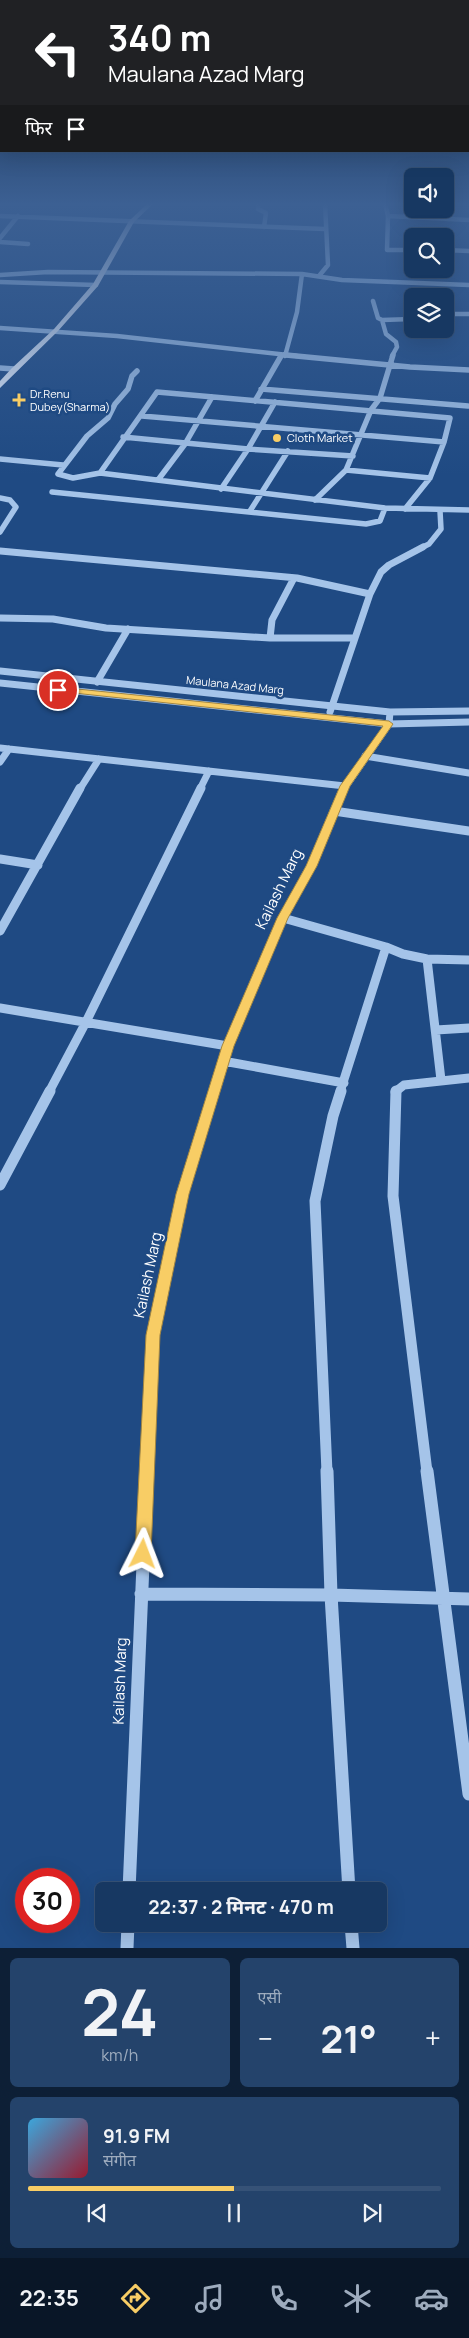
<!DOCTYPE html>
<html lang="hi">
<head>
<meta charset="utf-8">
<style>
  :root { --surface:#173862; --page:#24436b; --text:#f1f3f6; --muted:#9eacbe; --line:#365277; --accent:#f8cd65 }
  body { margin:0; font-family:Manrope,"Noto Sans Devanagari",sans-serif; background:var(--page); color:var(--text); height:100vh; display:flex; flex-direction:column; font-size:19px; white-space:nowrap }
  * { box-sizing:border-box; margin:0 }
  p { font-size:16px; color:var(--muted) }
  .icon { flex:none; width:28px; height:28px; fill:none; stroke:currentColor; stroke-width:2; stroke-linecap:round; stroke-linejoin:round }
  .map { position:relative; height:1948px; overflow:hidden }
  .sheet { display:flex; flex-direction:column; gap:10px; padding:10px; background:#0d1f36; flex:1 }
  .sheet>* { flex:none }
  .banner { position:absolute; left:0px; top:0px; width:470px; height:152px; box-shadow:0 5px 20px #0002,0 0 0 1px var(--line); background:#202124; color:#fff; overflow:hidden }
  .fabs { position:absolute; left:404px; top:168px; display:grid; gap:10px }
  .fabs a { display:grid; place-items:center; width:50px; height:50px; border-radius:8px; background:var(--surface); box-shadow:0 5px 20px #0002,0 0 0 1px var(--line); font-size:25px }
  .speed { position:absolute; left:15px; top:1868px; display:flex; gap:10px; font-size:25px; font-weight:700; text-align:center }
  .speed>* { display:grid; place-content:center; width:65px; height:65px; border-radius:50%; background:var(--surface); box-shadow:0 5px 20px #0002,0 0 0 1px var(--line); line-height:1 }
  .speed .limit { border:8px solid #d22; background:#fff; color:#111 }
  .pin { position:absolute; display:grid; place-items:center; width:42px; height:42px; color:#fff; margin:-21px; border:2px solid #fff; border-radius:50%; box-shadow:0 1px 5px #0007 }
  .me { position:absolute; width:55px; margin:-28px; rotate:3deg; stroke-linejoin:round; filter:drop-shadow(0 0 4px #0008) }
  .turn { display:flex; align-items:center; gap:18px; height:105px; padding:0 25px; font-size:22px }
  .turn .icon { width:65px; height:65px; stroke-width:2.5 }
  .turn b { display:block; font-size:35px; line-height:42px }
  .then { display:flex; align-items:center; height:48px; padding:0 25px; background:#0003; gap:10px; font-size:19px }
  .big { font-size:38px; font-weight:700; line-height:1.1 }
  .sheet .widget { flex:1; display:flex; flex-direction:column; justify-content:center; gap:8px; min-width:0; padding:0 18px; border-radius:8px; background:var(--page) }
  .sheet .dial { align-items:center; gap:0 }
  .dial b { font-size:65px; line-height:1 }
  .song { display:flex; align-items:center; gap:15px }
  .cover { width:60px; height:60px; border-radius:8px; background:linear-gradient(135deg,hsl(200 70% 55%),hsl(350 70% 35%)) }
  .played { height:5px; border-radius:2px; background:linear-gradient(90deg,var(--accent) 50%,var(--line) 50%) }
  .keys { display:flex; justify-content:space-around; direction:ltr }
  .heat { display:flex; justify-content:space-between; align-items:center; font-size:28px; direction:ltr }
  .sheet .tiles { flex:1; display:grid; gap:10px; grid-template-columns:1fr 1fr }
  .widget:last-child { grid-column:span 2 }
  .trip { position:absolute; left:95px; top:1882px; width:292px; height:50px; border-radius:8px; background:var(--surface); box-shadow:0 5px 20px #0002,0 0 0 1px var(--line); font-weight:700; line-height:50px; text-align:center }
  .tabs { display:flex; height:80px; justify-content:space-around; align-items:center; background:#091627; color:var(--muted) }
  .tabs .icon { width:35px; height:35px }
  .tabs .on { color:var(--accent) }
  .tabs b { font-size:22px; color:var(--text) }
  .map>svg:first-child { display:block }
</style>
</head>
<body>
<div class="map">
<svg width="469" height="1948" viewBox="0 0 469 1948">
  <rect width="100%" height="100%" fill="#1f4a83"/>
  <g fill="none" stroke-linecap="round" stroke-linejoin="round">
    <path stroke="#a5c4e9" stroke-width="4.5" d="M258 203V209L266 213 264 227
      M385 203 388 216 387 250H412
      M0 216 325 229
      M388 216 469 220
      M0 238 18 216
      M0 242 28 244
      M445 250 469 251
      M0 275 48 272 302 274 342 280 469 285
      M319 276 328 265 325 203
      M0 282 96 285
      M373 301 378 318 382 320 412 319
      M445 314H469
      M382 320 386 334 396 342 397 347 392 356
      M0 328 117 336 297 356
      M285 356 297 312 302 274"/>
    <path stroke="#a5c4e9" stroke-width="5.5" d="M286 355 410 367 469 370
      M0 368 14 369
      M137 371 132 376 128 389 115 404 108 418 87 436 58 474 73 478 100 473 385 508 469 510
      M261 389 468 406
      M255 401 281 356
      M142 416 444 442
      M123 437 248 449 353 456
      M0 459 63 465
      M346 470 430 478
      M100 473 157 392 450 418 444 442 430 478 405 509
      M158 480 185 444 212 397
      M221 489 248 449 275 402
      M52 492 366 524 380 521 385 508
      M0 498 10 500 16 507 0 532
      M315 500 346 470 371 410 380 398 393 355
      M250 511 288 451
      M421 548 429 544 441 529 440 511"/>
    <path stroke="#a5c4e9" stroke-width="7" d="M0 551 297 578 370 594
      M0 618 53 619 106 628 270 638H355
      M270 638 272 620 294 578
      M0 671 390 712 469 711
      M97 682 128 629
      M0 683 389 724 469 722
      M330 712 370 594 381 572 389 565 423 547
      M0 748 345 786
      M365 756 469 773
      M0 762 9 749
      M80 789 99 759
      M200 789 209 771
      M344 789 389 724 390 712"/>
    <path stroke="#a5c4e9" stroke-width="9" d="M334 811 469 831
      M0 859 38 865
      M283 918 386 947 403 954 427 959 469 960
      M0 931 80 788
      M427 959 441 1080
      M0 1008 228 1046
      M436 1030 469 1028
      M223 1061 344 1083
      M49 1092 86 1022 201 788
      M214 1092 228 1046 283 918 311 866 344 788
      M340 1092 386 947
      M395 1092 404 1085 469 1078"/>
    <path stroke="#a5c4e9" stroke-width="11" d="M396 1091 393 1196 427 1472
      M0 1185 50 1091
      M147 1472 153 1335 183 1194 214 1091
      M327 1472 315 1201 333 1116 341 1091"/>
    <path stroke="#a5c4e9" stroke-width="13" d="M327 1471 331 1595 349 1891
      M427 1471 469 1794
      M141 1594 331 1595 469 1599
      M129 1891 147 1471
      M351 1924 353 1948
      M127 1948 128 1924"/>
    <path fill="#e9f1fe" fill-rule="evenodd" d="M148 203H154L134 222 98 286 58 331 0 388V381L12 368 54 329 93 284 129 221Z"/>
  </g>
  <linearGradient id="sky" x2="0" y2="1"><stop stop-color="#112948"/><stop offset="0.43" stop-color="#3c6093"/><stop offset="1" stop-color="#3c6093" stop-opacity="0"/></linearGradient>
  <rect width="469" height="475" fill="url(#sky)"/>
  <path fill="#f8cd65" stroke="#a18542" d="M58 687 389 721 393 724 350 786 317 866 288 918 234 1046 189 1194 160 1335 151 1554 148 1560 143 1562 137 1560 135 1554 146 1335 176 1194 222 1046 277 918 306 866 340 786 383 726 55 691V688Z"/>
  <g fill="#f8cd65" stroke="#1f4a83" stroke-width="2">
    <path d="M16.5 392.5h5v5h5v5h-5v5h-5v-5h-5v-5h5z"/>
    <circle cx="277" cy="438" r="5"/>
  </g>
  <g text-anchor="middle" stroke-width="5" stroke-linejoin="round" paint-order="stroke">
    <g font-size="11" fill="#fff" stroke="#1f4a83" text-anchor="start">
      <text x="30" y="398">Dr.Renu<tspan x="30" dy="13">Dubey(Sharma)</tspan></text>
      <text x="287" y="442">Cloth Market</text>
    </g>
    <g font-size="11" fill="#fff" stroke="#1f4a83">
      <text transform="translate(235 685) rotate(6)" y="4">Maulana Azad Marg</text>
    </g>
    <g font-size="15" fill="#fff" stroke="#1f4a83">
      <text transform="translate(279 889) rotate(-64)" y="5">Kailash Marg</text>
      <text transform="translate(148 1275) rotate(-78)" y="5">Kailash Marg</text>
      <text transform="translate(120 1681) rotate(-88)" y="5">Kailash Marg</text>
    </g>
  </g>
</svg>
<div class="fabs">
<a><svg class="icon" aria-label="sound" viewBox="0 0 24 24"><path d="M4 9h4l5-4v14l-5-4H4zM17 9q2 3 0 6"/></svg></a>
<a><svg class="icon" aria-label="search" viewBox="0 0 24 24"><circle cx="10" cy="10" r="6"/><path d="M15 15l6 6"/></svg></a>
<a><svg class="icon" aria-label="layers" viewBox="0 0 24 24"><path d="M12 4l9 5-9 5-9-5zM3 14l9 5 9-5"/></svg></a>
</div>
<div class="speed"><div class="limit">30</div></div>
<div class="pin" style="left:58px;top:690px;background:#d93025"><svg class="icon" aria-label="arrive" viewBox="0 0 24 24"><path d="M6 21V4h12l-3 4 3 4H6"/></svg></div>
<svg class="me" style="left:143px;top:1554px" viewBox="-20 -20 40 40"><path d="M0-17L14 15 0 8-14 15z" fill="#f8cd65" stroke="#fff" stroke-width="4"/></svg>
<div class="trip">22:37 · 2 मिनट · 470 m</div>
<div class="banner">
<div class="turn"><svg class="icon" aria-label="left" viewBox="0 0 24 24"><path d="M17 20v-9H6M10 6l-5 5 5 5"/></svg><div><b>340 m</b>Maulana Azad Marg</div></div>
<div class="then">फिर<svg class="icon" aria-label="arrive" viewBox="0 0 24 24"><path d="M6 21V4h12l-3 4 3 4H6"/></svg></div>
</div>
</div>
<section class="sheet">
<div class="tiles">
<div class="widget dial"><b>24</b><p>km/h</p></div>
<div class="widget"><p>एसी</p>
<div class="heat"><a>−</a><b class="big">21°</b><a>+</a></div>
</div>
<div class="widget">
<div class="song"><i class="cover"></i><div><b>91.9 FM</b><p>संगीत</p></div></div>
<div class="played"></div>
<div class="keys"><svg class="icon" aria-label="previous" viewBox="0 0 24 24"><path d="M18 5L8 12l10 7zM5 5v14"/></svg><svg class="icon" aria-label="pause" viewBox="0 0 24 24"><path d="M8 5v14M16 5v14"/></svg><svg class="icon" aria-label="next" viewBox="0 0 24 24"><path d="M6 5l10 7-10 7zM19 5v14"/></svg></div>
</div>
</div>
</section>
<nav class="tabs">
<b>22:35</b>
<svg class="icon on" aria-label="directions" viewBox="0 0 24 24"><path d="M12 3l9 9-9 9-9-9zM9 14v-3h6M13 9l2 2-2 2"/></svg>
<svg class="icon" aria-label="music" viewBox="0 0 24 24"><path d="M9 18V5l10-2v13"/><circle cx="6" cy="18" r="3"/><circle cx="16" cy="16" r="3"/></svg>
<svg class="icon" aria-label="phone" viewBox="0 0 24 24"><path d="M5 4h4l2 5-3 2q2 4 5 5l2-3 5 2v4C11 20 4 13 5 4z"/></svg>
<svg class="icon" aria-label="climate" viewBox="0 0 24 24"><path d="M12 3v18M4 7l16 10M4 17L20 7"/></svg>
<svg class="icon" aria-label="car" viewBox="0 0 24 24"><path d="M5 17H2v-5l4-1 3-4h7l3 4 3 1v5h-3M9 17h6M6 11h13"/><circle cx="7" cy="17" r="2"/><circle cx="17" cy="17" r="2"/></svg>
</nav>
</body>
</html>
